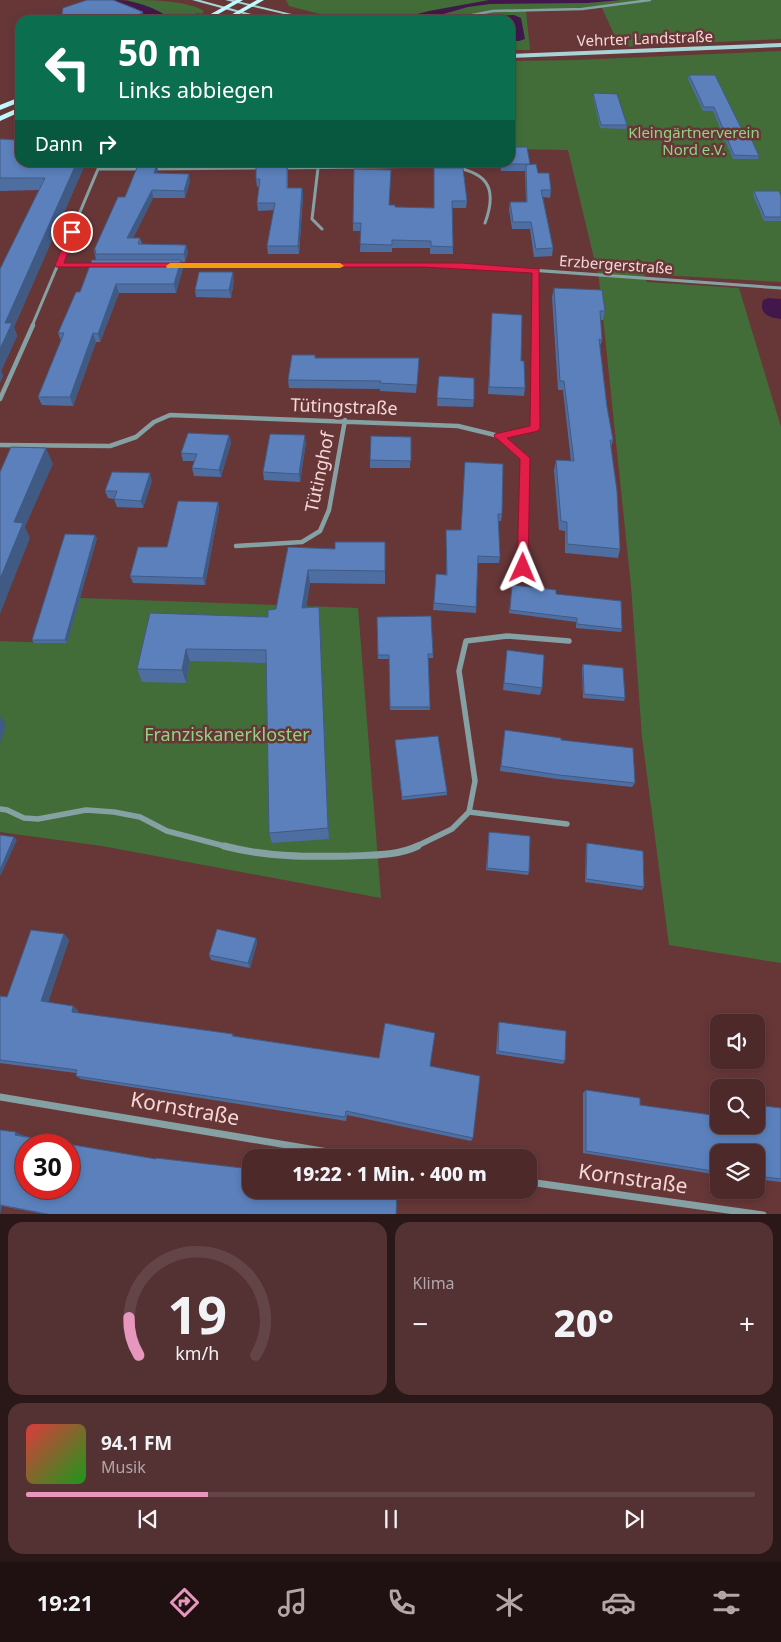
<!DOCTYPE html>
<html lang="de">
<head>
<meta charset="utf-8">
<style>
  :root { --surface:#4d292a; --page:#543132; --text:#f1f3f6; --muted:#b3a6a8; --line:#644547; --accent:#e797bd }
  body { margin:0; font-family:"Noto Sans",sans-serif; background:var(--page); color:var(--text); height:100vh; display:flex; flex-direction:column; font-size:19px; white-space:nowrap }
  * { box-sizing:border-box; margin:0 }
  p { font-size:16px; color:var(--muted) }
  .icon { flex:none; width:28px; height:28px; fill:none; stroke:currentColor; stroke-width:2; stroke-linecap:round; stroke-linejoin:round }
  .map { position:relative; height:1214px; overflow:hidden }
  .side { display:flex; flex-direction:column; gap:8px; padding:8px; background:#2a1717; flex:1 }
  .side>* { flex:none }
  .top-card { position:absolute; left:15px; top:15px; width:500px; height:152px; border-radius:15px; box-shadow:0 2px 8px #0003,0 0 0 1px var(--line); background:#0b6e4f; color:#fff; overflow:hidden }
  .fabs { position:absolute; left:710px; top:1014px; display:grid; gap:10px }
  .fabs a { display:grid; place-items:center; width:55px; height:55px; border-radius:10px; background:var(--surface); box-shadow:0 2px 8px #0003,0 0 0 1px var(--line); font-size:25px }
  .speed { position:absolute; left:15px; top:1134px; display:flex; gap:10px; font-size:25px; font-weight:700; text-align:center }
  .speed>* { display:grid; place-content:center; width:65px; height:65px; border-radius:50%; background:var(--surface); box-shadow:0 2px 8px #0003,0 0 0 1px var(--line); line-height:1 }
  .speed .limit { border:8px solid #d22; background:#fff; color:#111 }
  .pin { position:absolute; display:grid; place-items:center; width:42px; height:42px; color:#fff; margin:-21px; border:2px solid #fff; border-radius:50%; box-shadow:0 1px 5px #0007 }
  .me { position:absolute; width:55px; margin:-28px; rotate:1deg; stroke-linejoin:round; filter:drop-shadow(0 0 4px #0008) }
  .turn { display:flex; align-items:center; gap:18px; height:105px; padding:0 20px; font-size:22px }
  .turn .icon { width:65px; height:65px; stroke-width:2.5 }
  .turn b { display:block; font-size:35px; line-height:42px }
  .then { display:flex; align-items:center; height:48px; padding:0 20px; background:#0003; gap:10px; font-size:19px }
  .big { font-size:38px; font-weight:800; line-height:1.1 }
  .side .card { flex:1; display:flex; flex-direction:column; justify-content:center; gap:8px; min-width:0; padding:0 18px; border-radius:15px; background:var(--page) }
  .side .dial { align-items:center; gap:0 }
  .dial svg { height:130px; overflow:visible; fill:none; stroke:var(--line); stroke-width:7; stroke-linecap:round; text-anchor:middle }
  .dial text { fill:var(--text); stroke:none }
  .song { display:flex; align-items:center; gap:15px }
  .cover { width:60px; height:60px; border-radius:8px; background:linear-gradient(135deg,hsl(0 70% 55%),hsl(120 70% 35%)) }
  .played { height:5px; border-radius:2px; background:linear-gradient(90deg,var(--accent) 25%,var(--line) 25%) }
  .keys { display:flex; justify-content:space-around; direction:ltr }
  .heat { display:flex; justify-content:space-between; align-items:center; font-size:28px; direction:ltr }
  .side .tiles { flex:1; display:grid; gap:8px; grid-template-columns:1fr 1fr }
  .card:last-child { grid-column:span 2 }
  .trip { position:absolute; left:242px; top:1149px; width:295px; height:50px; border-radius:15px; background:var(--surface); box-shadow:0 2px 8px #0003,0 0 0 1px var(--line); font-weight:800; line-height:50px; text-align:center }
  .dock { display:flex; height:80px; justify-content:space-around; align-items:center; background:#1f1011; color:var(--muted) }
  .dock .icon { width:35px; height:35px }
  .dock .on { color:var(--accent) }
  .dock b { font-size:22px; color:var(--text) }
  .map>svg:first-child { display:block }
</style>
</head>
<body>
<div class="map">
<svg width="781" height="1215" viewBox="0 0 781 1215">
  <rect width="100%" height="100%" fill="#673738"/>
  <path fill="#426d39" d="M127 0C149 0 186 0 204 11L202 14 197 13 185 20H172L156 10Z
    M286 0H781V39L620 47 602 8 526 11 530 50H510V20H343L289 6Z
    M781 51V282L644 274 647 282 739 288 781 427V963L669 945 642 737 631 586 599 279 568 150 510 149V61L577 60Z
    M80 598 358 608 381 898 102 846 0 832V641L50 643Z"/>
  <path fill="#42174c" d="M114 0C134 0 156 7 172 20H150L144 18 140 11 133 7Z
    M489 0H621L588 3 490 4 468 7 422 20H394L429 11Z
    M514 15 521 18 525 39 519 41H510V20H466L487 16Z
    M768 298 781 299V319C770 318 758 314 763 300Z"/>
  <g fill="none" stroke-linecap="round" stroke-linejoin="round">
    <path stroke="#86a1a3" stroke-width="2.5" d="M446 20 493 11 582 9 650 0"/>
    <path stroke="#86a1a3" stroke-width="3" d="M281 168 447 166C485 171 499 185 485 223
      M318 168 312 219 322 229
      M98 169H143
      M151 169 263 168
      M59 265H96
      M177 266 461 265 781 288
      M32 326 101 162
      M536 326V271"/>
    <path stroke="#86a1a3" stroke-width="4.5" d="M0 399 33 325
      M499 436 525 458 523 556
      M0 445 110 446 136 437 154 422 170 415 458 426 499 436 535 428 536 325
      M236 546 302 542 320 531 329 510 345 420"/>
    <path stroke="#86a1a3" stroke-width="5.5" d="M523 568V555
      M0 809 7 810 24 818 38 819 86 810 114 812 140 817 167 831 228 847
      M469 812 567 824
      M415 847 452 829 469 812 475 781 459 671 466 641 507 636 569 641"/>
    <path stroke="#86a1a3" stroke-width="7" d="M224 846C266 857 307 857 350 856 372 855 397 856 418 846
      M0 1097 364 1158
      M529 1182 763 1215"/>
    <path fill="#a7d4d6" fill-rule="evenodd" d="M192 0H200L273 20H265Z
      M225 0H233L317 20H309Z
      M781 43V47L510 58V54Z"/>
    <path fill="#c1fafe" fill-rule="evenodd" d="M236 0H243L208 20H200Z
      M257 0H264L229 20H222Z
      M20 97V102L0 110V105Z
      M20 107V112L0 121V116Z"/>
  </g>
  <path fill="#4e6ea2" d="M689 75 745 136 759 156 758 159H733L713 111H703L688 79Z
    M593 93 627 125 626 129 600 128 593 97Z
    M0 139 20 162H86L14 327 17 336 1 371 3 376 0 382V269L39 190 0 191Z
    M130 162H161L160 165H157L158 173 190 181 185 198H153L133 238H140L142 244 186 245 188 252 185 262H182L183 268 176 293H119L100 342H96L73 406 42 405 38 397 61 341 58 333 96 260 94 250 125 197 138 165H130Z
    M257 162H288V188H302L303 196 299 254H268L267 246 274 210 258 211 257 203 259 186 257 187 256 179Z
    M500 162 530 164V165L538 173 551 190 550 198 543 197 553 248 552 256 534 257 530 229H512L509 209 510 202H526L525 171H501Z
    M434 168 467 201 466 208H452L453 254H430V248H392V252H360L361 231H353V223L390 205 395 207 434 208Z
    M754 191 781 196V221H764L753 195Z
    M234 280 231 298 196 297 195 290Z
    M554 288 605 311 603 320H600L602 340 600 346 607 407 613 440 611 447 620 549 618 558 565 553V531L559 530 554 470 556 460 571 461 563 390H558L552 297Z
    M492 313 521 361 525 388 524 396 488 394Z
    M316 358H419L416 393 380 391V389L289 388 288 380Z
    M439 376 474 400 473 407 437 406Z
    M229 435 231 443 221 477 194 476 192 468 194 461H183L181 453Z
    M411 437 410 468H370V460Z
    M306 442 300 482 264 480 263 472Z
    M465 462 502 514 501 521H498L500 557 499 563H478L476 613 433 610 436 574 446 575V530H461Z
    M152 481 143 508 117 507 114 499 108 498 105 491Z
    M218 502 219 509 205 585 133 583 130 576 167 547Z
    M97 538 67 643H34L32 640Z
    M385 542V584L310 583 306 608 319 607 320 620 329 839 272 843 269 833 266 663 190 661 186 683 142 682 137 669 150 613 268 617 276 609 288 547 335 549Z
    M512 585 556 594 622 629 621 632 576 628V622L509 613Z
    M377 617 433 654V658H428L430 710H390L389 659H378Z
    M507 650 542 688 540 695 503 690Z
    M583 664 625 698 624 701 583 698 582 668Z
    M505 730 561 740 635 783 632 787 557 779 500 771Z
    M395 740 447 792V795L402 800Z
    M489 832 529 872 528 875 486 870Z
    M587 843 644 887 642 890 585 882 586 845Z
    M64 934 69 940 48 1002 73 1006 78 1011V1013L233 1034 234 1036 430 1066 473 1138 471 1141 347 1115 346 1121 81 1079 76 1076V1073L0 1063V996L7 997Z
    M256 938 257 943 250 968 211 960 209 955Z
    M499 1022 565 1061 563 1064 496 1054 498 1026Z
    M586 1090 640 1105 719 1125 781 1108V1182L756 1179V1152H719V1175L583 1153V1093Z
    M0 1130 251 1190 396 1215H48L2 1206 0 1213Z"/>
  <path fill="#405a84" d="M143 12 144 18 141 20H131Z
    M77 162H86L14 327 17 336 1 371 3 376 0 382V349L5 323Z
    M157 165 158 172 156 181 154 173Z
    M189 174 190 181 185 198 184 191Z
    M302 188 303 196 299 254 298 246Z
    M152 190 153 198 129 246 127 238Z
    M186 245 188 252 185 262 184 254Z
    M181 260 183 268 176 293 174 284Z
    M233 272 234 280 231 298 229 290Z
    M116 284 119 293 100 342 98 334Z
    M93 333 96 342 73 406 70 397Z
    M229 435 231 443 221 477 219 470Z
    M305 435 306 442 300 482 299 474Z
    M46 448 53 464 25 527 30 538 0 614V579L14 522Z
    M150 473 152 481 143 508 141 501Z
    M218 502 219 509 205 585 203 578Z
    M95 535 97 538 67 643 65 640Z
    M308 570 310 583 304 621 302 608Z
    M319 607 320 620 329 839 328 828Z
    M186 649 190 661 186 683 182 670Z
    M0 716 6 725 0 743Z
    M14 837 17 840 1 875 0 874V870Z
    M64 934 69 940 47 1006 41 1001Z
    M256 938 257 943 250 968 248 963Z
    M73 1006 78 1011 77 1017 72 1012Z
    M16 1132 24 1136 15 1135Z
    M0 1205 2 1206 0 1213Z"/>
  <path fill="#5b80bc" stroke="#405a84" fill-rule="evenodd" d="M87 0H113L143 12 131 20H61L63 8Z
    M689 75H715L745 136H750L759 156 734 155 714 107H704Z
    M593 93 617 94 627 125H601Z
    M0 139 20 140V162H77L5 323H12L0 349V269L45 178H0Z
    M510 147H527L530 164H502V162H510Z
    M256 164H287V188H302L298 246H267L275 203H257L260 179H256Z
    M536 164 538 173H549L551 190H541L553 248 536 249 531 222H513L510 202H527L526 165Z
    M138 165H157L154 173 189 174 184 191 152 190 127 238H140L138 244 186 245 184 254H95L96 250H94L118 197H125Z
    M434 168H463L467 201H452L453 247 431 246V241L392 240V245L360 244 361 223H353L354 169 391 170 389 205H395V207L434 208Z
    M754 191H779L781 196V217H765Z
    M92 260H181L174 284H116L98 334 93 333 70 397H38L64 333H58L76 292H80Z
    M199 272H233L229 290H195Z
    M554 288 602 290 605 311H600L602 340 599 339 607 407 613 440H610L617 491 620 549 567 544V522L561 521 556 460 574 461 564 381H560Z
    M492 313 522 315 521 361H524L525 388 489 387Z
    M292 355H315V358H419L417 385 380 383 381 381 288 380Z
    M439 376 474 378V400L437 398Z
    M188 433 229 435 219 470 192 468 197 454 181 453Z
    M270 434 305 435 299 474 263 472Z
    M371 436 411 437V461L370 460Z
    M11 447 46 448 14 522 23 523 0 579V472Z
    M465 462 503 464 502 514H498L500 557 478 556 476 607 434 603 436 574 447 575 446 530H461Z
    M112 472 150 473 141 501 114 499 117 491H105Z
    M178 501 218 502 203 578 130 576 138 547H167Z
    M65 534 95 535 65 640H32Z
    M335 542H385V571L308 570 302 608 319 607 328 828 269 833 266 650 186 649 182 670 137 669 150 613 268 617V610L276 609 288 547 335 549Z
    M512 585 556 590V594L621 601 622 629 577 624V618L510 610Z
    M431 616 433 654H428L430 707H390L389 655H378L377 617Z
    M507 650 544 655 542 688 504 683Z
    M583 664 623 668 625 698 584 694Z
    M505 730 561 738V740L633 748 635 783 559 775 501 766Z
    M438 736 447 792 402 797 395 740Z
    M489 832 530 836 529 872 487 868Z
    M0 835 14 837 0 870Z
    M587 843 643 851 644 887 586 879Z
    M217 929 256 938 248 963 209 955Z
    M31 930 64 934 41 1001 73 1006 72 1012 233 1034 232 1036 379 1058 385 1023 435 1033 430 1066 480 1076 473 1138 346 1111 345 1117 76 1076 77 1070 0 1060V996L7 997Z
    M499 1022 566 1031 565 1061 498 1051Z
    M586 1090 640 1098V1105L719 1116V1125H756V1105L781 1108V1179L756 1176V1152H719V1172L586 1151Z
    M0 1130 16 1132 15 1135 156 1159V1158L251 1169V1190H368L397 1194 396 1215H52L0 1205ZM26 1145H69V1188H26Z"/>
  <path fill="#e11d48" stroke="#92132f" d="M72 230 76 232 64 263H461L539 269 540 428 538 431 507 438 530 458 528 568 527 571 523 572 517 568 520 459 494 436 495 434 530 426 532 273 422 267H56L55 265 69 232Z"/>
  <path fill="#f59e0b" d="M170 263H340L344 266 340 268H167L166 266Z"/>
  <g text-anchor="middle" stroke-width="5" stroke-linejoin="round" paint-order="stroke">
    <g font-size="15" fill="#f5d7d6" stroke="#673738">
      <text transform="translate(645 39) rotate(-2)" y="5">Vehrter Landstraße</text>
      <text transform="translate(616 265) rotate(4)" y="5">Erzbergerstraße</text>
    </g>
    <g font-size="15" fill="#8fd482" stroke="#673738">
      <text x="694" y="138">Kleingärtnerverein<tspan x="694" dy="17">Nord e.V.</tspan></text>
    </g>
    <g font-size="18" fill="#f5d7d6" stroke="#673738">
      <text transform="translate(344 407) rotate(2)" y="6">Tütingstraße</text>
      <text transform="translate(320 472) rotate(-78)" y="6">Tütinghof</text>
    </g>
    <g font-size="18" fill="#8fd482" stroke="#673738">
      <text x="227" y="741">Franziskanerkloster</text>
    </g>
    <g font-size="21" fill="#f5d7d6" stroke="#673738">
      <text transform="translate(185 1109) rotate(10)" y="7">Kornstraße</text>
      <text transform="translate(633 1179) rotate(8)" y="7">Kornstraße</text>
    </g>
  </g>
</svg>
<div class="fabs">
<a><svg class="icon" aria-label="sound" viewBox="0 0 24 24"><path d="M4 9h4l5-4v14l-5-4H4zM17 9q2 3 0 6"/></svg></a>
<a><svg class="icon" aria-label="search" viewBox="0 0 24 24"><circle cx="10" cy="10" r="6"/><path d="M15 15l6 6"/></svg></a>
<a><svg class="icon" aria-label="layers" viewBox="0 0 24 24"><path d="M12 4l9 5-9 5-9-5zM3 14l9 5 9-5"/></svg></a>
</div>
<div class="speed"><div class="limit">30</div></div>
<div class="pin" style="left:72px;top:232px;background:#d93025"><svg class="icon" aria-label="arrive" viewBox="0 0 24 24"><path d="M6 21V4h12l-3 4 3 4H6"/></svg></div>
<svg class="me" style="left:523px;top:568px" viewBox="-20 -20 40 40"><path d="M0-17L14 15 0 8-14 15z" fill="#e11d48" stroke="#fff" stroke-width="4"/></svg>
<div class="trip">19:22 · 1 Min. · 400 m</div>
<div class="top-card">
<div class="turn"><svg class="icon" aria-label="left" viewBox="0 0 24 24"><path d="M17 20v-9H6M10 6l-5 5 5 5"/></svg><div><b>50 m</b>Links abbiegen</div></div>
<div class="then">Dann<svg class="icon" aria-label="right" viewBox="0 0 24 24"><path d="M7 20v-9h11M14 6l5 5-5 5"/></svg></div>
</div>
</div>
<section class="side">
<div class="tiles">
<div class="card dial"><svg viewBox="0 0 100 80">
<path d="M14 69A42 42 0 1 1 86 69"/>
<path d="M14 69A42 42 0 0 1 8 46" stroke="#e797bd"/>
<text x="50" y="56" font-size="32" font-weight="700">19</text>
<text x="50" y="72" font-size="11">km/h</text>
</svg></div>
<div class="card"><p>Klima</p>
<div class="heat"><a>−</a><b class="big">20°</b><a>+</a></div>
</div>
<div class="card">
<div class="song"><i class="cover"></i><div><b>94.1 FM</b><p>Musik</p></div></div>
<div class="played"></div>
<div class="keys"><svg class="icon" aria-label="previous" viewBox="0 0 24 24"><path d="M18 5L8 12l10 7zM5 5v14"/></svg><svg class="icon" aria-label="pause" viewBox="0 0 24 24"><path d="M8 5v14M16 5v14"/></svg><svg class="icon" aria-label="next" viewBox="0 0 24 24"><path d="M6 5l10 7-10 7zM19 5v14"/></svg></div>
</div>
</div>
</section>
<nav class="dock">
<b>19:21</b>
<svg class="icon on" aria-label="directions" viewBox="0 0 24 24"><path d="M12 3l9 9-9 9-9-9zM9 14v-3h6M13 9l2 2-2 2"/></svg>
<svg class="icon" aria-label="music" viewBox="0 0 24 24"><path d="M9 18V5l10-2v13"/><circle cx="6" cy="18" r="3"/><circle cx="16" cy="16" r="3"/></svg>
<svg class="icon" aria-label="phone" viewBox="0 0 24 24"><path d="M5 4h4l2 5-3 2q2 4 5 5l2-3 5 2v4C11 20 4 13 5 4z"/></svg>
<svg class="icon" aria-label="climate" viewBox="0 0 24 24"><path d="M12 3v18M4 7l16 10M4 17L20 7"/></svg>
<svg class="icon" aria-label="car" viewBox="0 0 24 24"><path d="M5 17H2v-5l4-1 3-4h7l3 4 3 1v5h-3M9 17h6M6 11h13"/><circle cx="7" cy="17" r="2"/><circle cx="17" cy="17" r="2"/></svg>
<svg class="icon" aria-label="filters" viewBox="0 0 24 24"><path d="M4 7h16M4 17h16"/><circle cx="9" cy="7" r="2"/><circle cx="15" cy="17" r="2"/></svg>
</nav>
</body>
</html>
